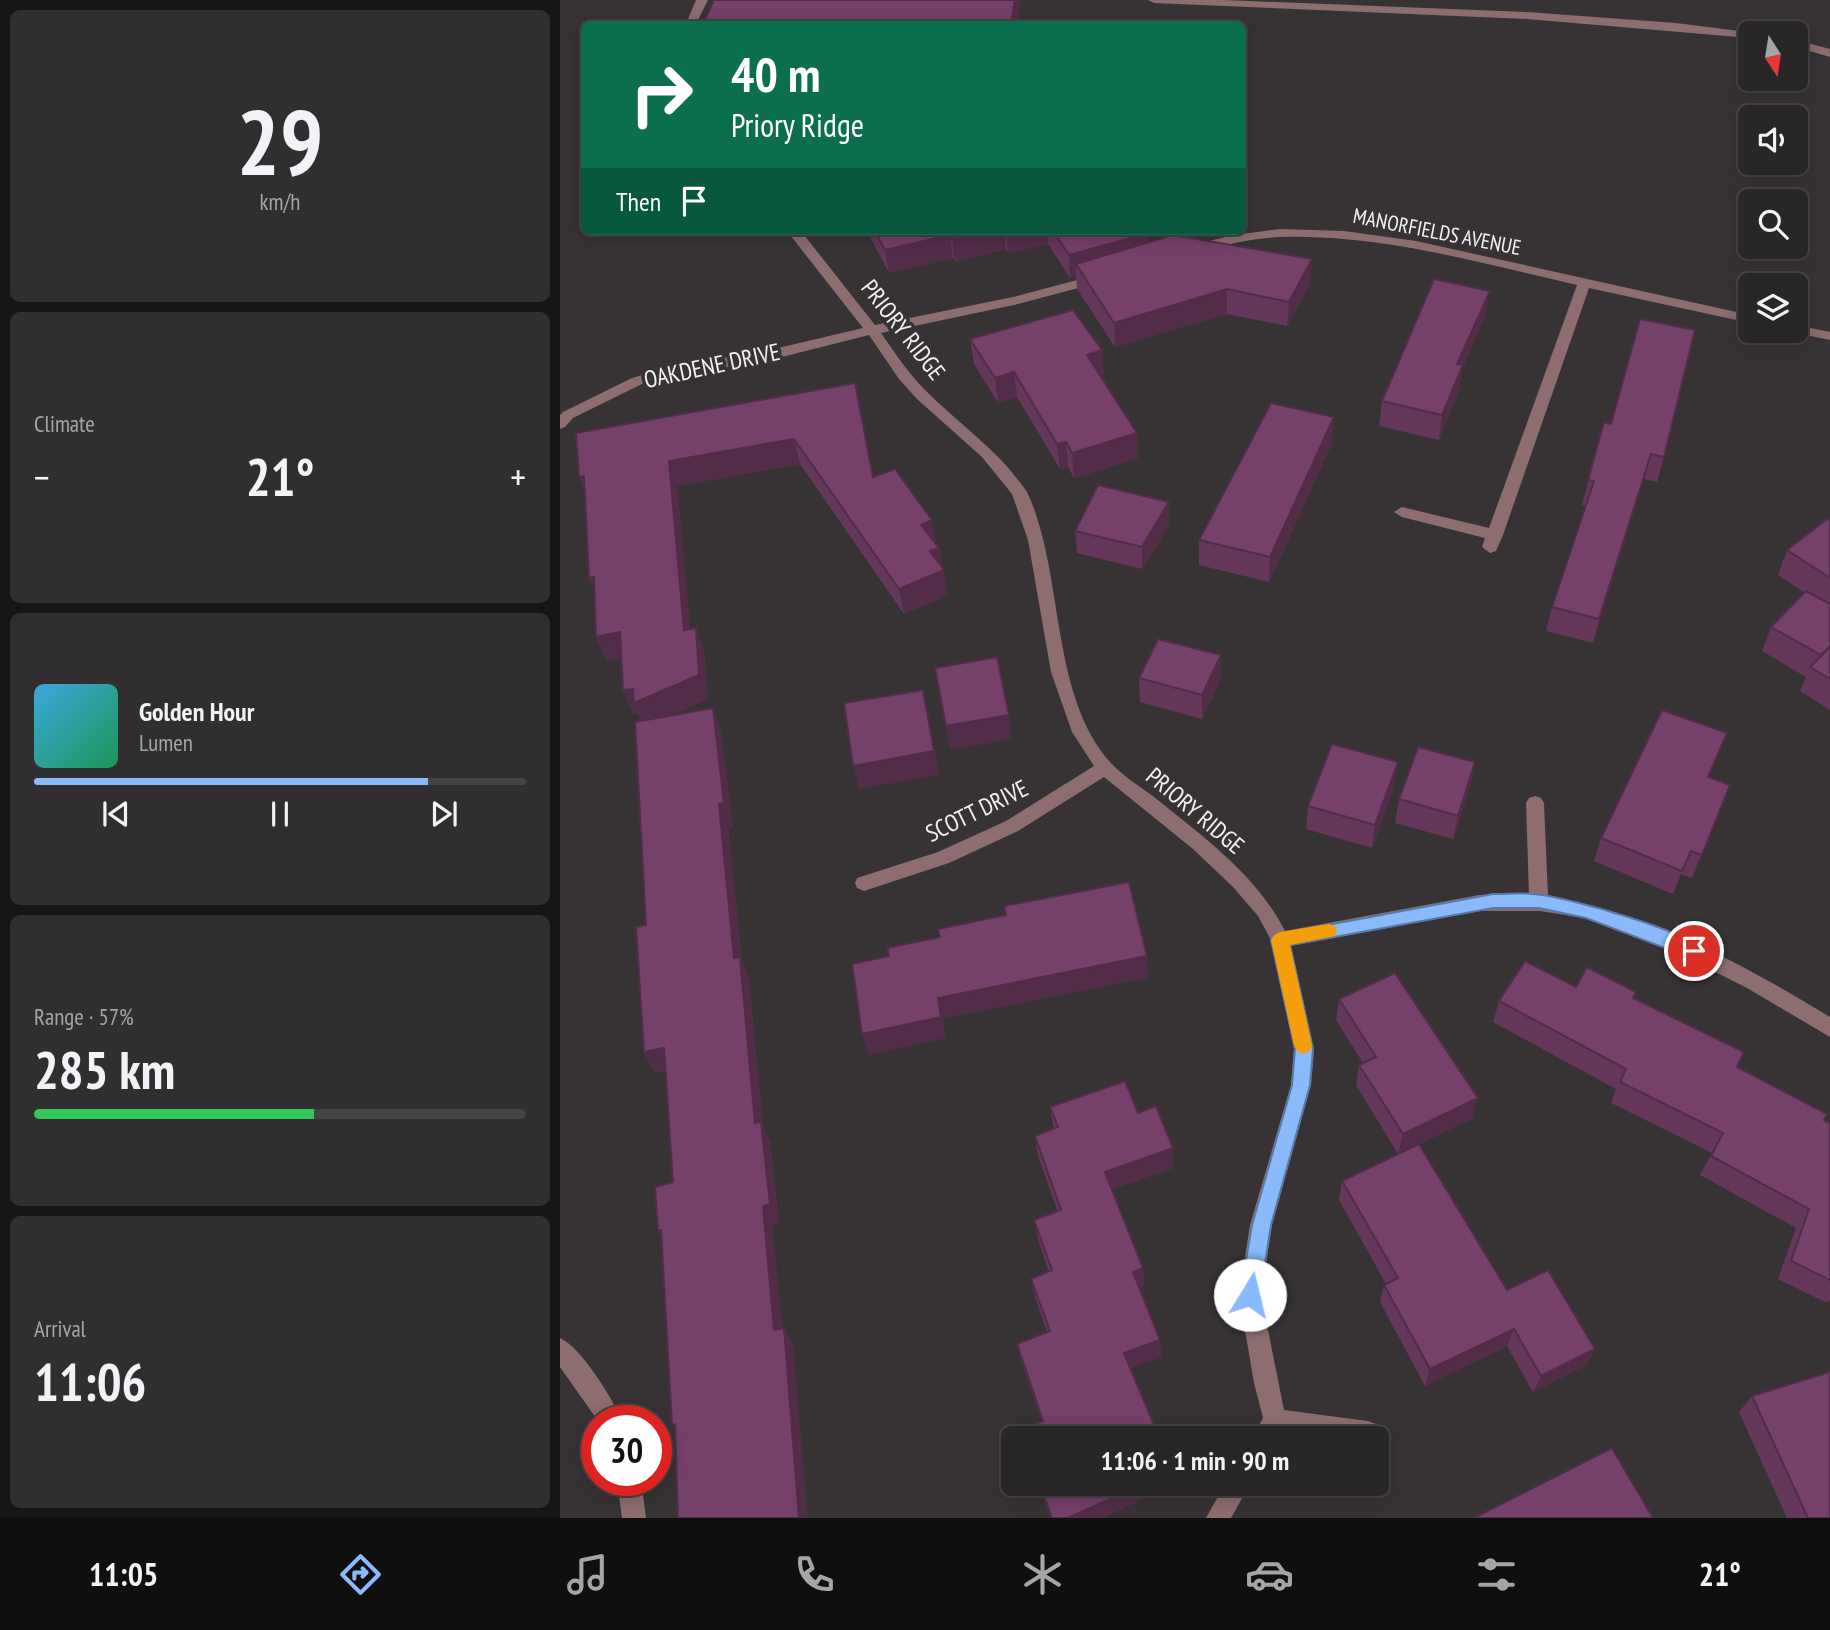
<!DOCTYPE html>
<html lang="en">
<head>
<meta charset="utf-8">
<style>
  :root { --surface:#292628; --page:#312e30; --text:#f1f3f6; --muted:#a5a5a8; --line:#454345; --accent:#8abafc }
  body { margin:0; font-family:"PT Sans Narrow",sans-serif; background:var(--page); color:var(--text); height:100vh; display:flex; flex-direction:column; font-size:26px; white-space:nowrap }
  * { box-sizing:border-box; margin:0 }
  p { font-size:23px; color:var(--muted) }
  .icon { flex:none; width:38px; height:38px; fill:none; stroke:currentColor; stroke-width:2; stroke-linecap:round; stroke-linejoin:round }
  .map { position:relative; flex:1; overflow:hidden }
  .details { display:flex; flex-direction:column; gap:10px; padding:10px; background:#171516; width:560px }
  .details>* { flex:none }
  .hud { position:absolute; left:21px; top:21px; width:665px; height:214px; border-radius:10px; box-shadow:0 4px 18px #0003,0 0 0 2px var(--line); background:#0b6e4f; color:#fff; overflow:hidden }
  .needle { width:46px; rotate:168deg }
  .buttons { position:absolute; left:1178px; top:21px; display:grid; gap:14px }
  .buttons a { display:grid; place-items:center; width:70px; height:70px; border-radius:10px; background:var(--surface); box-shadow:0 4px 18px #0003,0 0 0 2px var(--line); font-size:35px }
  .speed { position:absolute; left:21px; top:1405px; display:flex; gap:14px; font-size:35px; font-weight:700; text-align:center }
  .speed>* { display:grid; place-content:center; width:91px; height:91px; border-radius:50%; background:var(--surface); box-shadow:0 4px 18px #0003,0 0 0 2px var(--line); line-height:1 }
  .speed .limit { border:10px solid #d22; background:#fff; color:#111 }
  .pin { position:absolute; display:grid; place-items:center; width:60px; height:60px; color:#fff; margin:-30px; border:4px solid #fff; border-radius:50%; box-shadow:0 2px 7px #0007 }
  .me { position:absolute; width:77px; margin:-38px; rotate:9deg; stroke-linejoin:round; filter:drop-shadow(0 0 5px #0008) }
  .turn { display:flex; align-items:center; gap:24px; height:147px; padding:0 35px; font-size:32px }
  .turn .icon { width:91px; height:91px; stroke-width:2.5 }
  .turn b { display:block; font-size:49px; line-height:60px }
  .then { display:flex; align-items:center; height:66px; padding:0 35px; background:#0003; gap:14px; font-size:26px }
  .big { font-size:52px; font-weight:700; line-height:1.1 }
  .details .tile { flex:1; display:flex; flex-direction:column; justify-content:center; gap:10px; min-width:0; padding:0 24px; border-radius:10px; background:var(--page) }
  .details .dial { align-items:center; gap:0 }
  .dial b { font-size:91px; line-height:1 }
  .song { display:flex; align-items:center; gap:21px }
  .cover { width:84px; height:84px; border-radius:10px; background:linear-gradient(135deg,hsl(200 70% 55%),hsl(150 70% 35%)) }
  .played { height:7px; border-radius:4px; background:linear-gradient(90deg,var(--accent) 80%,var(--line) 80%) }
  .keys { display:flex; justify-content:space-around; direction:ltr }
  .heat { display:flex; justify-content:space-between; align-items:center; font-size:38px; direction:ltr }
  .charge { height:10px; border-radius:5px; background:linear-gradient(90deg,#34c759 57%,var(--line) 0) }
  .trip { position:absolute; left:441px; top:1426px; width:388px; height:70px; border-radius:10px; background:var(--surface); box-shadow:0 4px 18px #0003,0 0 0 2px var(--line); font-weight:700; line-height:70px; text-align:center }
  .menu { display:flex; height:112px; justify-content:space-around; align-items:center; background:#100f10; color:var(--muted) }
  .menu .icon { width:49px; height:49px }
  .menu .on { color:var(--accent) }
  .menu b { font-size:32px; color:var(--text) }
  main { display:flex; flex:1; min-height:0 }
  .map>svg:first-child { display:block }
</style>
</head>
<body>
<main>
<section class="details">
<div class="tile dial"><b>29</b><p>km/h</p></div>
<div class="tile"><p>Climate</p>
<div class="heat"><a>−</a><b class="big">21°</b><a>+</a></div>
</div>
<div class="tile">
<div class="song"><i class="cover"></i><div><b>Golden Hour</b><p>Lumen</p></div></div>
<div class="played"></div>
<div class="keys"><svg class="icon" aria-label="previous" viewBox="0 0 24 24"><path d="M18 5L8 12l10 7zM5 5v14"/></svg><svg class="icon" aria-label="pause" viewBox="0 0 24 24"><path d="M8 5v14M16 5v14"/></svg><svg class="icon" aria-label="next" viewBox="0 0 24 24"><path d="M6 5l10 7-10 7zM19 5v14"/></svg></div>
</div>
<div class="tile"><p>Range · 57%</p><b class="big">285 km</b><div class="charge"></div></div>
<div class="tile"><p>Arrival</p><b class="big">11:06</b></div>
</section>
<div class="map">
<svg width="1270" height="1518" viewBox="0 0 1270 1518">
  <rect width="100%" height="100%" fill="#373335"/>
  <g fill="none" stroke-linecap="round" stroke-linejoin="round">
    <path fill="#8d6d6f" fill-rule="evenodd" d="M136 0H148L136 24H126Z
      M720 229 784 231 856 241 1190 315V323L1029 288 943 535 936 551 930 553 922 547 925 538 842 517 834 512 842 507 929 528 1017 285C920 263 821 234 721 237 693 238 664 245 637 252L630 248 632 245 674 235Z
      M227 231H241L315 325 453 297 540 274 545 275V281L454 305 321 333C335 353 349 374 366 391 394 419 425 441 451 471 456 478 463 485 467 492 505 573 489 695 551 763 563 776 579 786 593 796 642 836 696 874 725 931L919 895H969L966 803 969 798 975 796 981 798 984 803 988 896C1091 915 1182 963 1270 1017V1037L1187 988 1104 946 1024 918 980 911H919L731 946 754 1049 751 1085 712 1225 701 1295 724 1410 808 1421 816 1424 819 1432 817 1438H770L721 1432 717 1438H692L703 1418 694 1383 679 1295 690 1225 731 1085 734 1049 711 940 698 916 674 888 633 849 544 777 458 831 389 863 304 891 297 888 295 883 297 878 378 852 446 821 534 766 512 732 491 672 468 540 452 494 422 457 357 399 339 379 309 335 214 359 114 376 82 384 13 418 5 427 0 429V415L3 412 72 378 114 366 214 349 303 328Z
      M1236 325 1270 332V340L1231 332 1236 331Z
      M0 1338C21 1347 53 1399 62 1421H38L0 1367Z
      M57 1480H81L86 1518H62Z
      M665 1484H690L671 1518H646Z"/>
    <path fill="#8d6d6f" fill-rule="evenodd" d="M588 0H664L967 12 1116 23 1195 33H1190V38L967 19 594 3Z
      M1236 40 1270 49V57L1236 47Z"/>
  </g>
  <path fill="#65375b" d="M307 231H579L589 242 752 259 750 284 727 326 667 314 555 347 517 289 516 276 510 278 488 244 448 253 446 249 395 262 393 258 329 273Z
    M925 316 902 369 899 390 879 440 819 426 822 401Z
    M410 339 542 350 544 375 541 376 577 433 578 458 514 478 508 467 500 469 457 397 438 403 414 364Z
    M295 383 313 477 379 548 388 595 344 614 240 464 117 486 130 629 136 628 144 652 148 699 111 715 153 708 161 732 173 827 168 828 182 962 189 979 203 1127 210 1142 219 1223 212 1224 222 1328H224L233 1345 115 1429 101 1235 98 1230 113 1182 106 1071 95 1073 84 1052 86 925 81 721 78 714H73L63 690 62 658 46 661 34 590 29 578 25 493Z
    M1044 422 1104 457 1097 482 1084 479 1033 643 986 631 992 607 1026 506 1022 505Z
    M772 443 709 582 639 565V540Z
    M609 502V525L582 569 517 553 515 531Z
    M1270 521V710L1240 691 1246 677 1202 651 1211 627 1245 593 1218 575 1227 550Z
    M579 678 661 679 642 719 580 702Z
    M915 762 910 786 893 839 835 823 839 799Z
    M1149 777 1170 785 1132 878 1121 874 1113 894 1034 861 1041 838Z
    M834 786 812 848 746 829 748 806Z
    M1016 987 1074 999 1177 1067 1270 1123V1300L1267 1303 1218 1279 1236 1228 1140 1175 1152 1153 1051 1103 1056 1089 933 1022 939 1001Z
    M779 999 912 1119 859 1144 947 1290 1035 1349 1026 1365 973 1392 947 1346 865 1386 820 1302 824 1285 826 1284 779 1200 782 1181 838 1154 796 1085 799 1065 803 1063 776 1020Z
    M490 1107 578 1113 613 1148V1168L552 1189 583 1268 584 1286 579 1288 600 1340 601 1357 570 1368 599 1438H462L460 1431 482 1421 461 1360 457 1344 487 1332 475 1297 471 1279 489 1272 478 1239 474 1220 498 1212 478 1156 475 1136 494 1129Z
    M1192 1396 1270 1518H1227L1179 1412Z
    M478 1484H587L588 1497 541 1518H491Z"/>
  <path fill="#522d4a" d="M455 0H461L457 24H451Z
    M421 231H444L446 249 395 262 392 239Z
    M446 231H487L488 244 448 253Z
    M589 233V256L516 264V276L510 278 509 255Z
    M390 235 393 258 329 273 325 250Z
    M752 259 750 284 727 326 729 302Z
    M667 289V314L555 347 554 323Z
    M930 291 925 316 902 369 899 390 879 440 882 415 897 364Z
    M542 350 544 375 529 380 527 355Z
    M454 372 457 397 438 403 435 378Z
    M774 417 772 443 709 582 710 557Z
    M577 433 578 458 514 478 512 453Z
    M234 439 240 464 117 486 133 654 124 630 109 461Z
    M506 442 508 467 500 469 497 444Z
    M1091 454 1084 479 1033 643 1039 619Z
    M24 476 29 502 19 477Z
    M609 502V525L582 569V547Z
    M372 520 376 545 361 525Z
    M379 548 388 595 344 614 339 589 370 551Z
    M34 577 39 603 29 578Z
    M136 628 144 652 148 699 84 727 78 714H73L63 690Z
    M60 632 70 657 46 661 36 637Z
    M661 655V679L642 719V695Z
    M153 708 161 732 173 827 168 828 182 962 189 979 203 1127 210 1142 219 1223 212 1224 224 1347 214 1330 195 1123 174 958 159 804Z
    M368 714 379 775 299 789 293 766Z
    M449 715 452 739 390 750 386 726Z
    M838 762 834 786 812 848 815 825Z
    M915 762 910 786 893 839 898 816Z
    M587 956 588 978 383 1019 386 1038 309 1055 302 1034 378 998Z
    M104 1048 115 1069 95 1073 84 1052Z
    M918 1098 912 1119 838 1154 843 1134Z
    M613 1148V1168L547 1191 545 1172Z
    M583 1268 584 1286 575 1290 573 1272Z
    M224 1328 233 1345 248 1518H239Z
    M954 1329 947 1346 865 1386 870 1369Z
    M600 1340 601 1357 566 1370 564 1353Z
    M1035 1349 1026 1365 973 1392 981 1376Z
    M583 1484H587L588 1497 541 1518H508Z"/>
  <path fill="#75406a" stroke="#522d4a" stroke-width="2" d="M154 0H455L451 24H143Z
    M315 231H421L392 239 390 235 325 250Z
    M493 231H579L589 233 509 255Z
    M613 235 752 259 729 302 667 289 554 323 516 264Z
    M874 279 930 291 897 364 903 365 882 415 822 401Z
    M513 310 542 350 527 355 577 433 512 453 506 442 497 444 454 372 435 378 410 339Z
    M1080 319 1135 330 1104 457 1091 454 1039 619 992 607 1034 481 1028 480 1044 422 1051 424Z
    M295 383 313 477 335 469 372 520 361 525 379 548 370 551 384 570 339 589 234 439 109 461 124 630 136 628 139 675 74 703 73 689 63 690 60 632 36 637 34 577 29 578 24 476 19 477 16 433Z
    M711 403 774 417 710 557 639 540Z
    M538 485 609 502 582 547 515 531Z
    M1267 519 1270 521V578L1227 550Z
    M1246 591 1270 604V646L1261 655 1211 627Z
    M598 639 661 655 642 695 579 678Z
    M1270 647V679L1250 667Z
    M437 657 449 715 386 726 375 668Z
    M363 690 374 751 293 766 284 703Z
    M153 708 164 803 159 804 174 958 180 957 195 1123 201 1122 210 1204 203 1206 214 1330 224 1328 239 1518H118L115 1424 112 1425 101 1230H98L95 1187 113 1182 104 1048 84 1052 76 927 86 925 75 722Z
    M1102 710 1167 733 1148 777 1170 785 1142 855 1131 851 1122 871 1041 838Z
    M772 744 838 762 815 825 748 806Z
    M858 747 915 762 898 816 839 799Z
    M569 882 587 956 378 998 381 1017 302 1034 292 964 329 956 327 948 380 937 378 929 446 915 444 906Z
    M965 961 1016 987 1027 967 1076 992 1073 998 1184 1052 1177 1067 1267 1114 1264 1120 1270 1123V1280L1231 1261 1249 1209 1151 1156 1163 1133 1060 1082 1066 1069 939 1001Z
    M835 973 918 1098 843 1134 799 1065 816 1057 779 999Z
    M565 1081 578 1113 596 1106 613 1148 545 1172 583 1268 573 1272 600 1340 564 1353 599 1437 596 1438H463L460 1431 483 1421 457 1344 490 1331 471 1279 492 1270 474 1220 501 1210 475 1136 498 1127 490 1107Z
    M859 1144 947 1290 988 1270 1035 1349 981 1376 954 1329 870 1369 824 1285 838 1278 782 1181Z
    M1270 1372V1518H1248L1192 1396Z
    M1052 1448 1093 1518H914Z
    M480 1484H583L508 1518H492Z"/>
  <path fill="#8abafc" stroke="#5a79a4" stroke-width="2" d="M933 894C949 894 966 892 982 895 1007 898 1133 932 1142 951L1140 956 1134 959 1026 918 979 908H933L730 945 753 1049 750 1085 711 1225 700 1295 697 1302 690 1305 683 1302 680 1295 692 1225 732 1085 735 1049 711 940 714 935Z"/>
  <path fill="#f59e0b" d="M769 924 775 926 777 931 775 936 730 945 752 1045 750 1051 743 1054 737 1051 734 1045 711 940 714 935 720 932Z"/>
  <g text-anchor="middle" stroke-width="7" stroke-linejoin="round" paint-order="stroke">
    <g font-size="21" fill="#f3f0f1" stroke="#373335">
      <text transform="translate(877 232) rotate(11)" y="7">MANORFIELDS AVENUE</text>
    </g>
    <g font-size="24" fill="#f3f0f1" stroke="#373335">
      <text transform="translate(343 330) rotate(52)" y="8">PRIORY RIDGE</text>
      <text transform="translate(152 366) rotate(-12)" y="8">OAKDENE DRIVE</text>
      <text transform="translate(417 811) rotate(-26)" y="8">SCOTT DRIVE</text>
      <text transform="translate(635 811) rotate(40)" y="8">PRIORY RIDGE</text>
    </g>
  </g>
</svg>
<div class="buttons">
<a><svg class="needle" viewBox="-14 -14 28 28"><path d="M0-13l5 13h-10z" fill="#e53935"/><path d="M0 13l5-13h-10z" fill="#a5a5a8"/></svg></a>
<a><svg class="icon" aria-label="sound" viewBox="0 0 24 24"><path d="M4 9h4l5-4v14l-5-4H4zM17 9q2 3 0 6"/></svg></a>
<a><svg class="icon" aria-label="search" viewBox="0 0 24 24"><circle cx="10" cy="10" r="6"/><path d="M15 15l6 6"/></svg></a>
<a><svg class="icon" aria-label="layers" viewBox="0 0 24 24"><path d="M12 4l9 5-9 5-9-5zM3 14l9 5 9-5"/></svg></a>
</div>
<div class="speed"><div class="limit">30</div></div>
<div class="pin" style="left:1134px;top:951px;background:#d93025"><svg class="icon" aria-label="arrive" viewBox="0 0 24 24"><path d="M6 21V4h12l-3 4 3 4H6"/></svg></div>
<svg class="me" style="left:690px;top:1295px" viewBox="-20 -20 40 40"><circle r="19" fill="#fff"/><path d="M0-13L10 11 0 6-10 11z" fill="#8abafc"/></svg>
<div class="trip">11:06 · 1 min · 90 m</div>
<div class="hud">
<div class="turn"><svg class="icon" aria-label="right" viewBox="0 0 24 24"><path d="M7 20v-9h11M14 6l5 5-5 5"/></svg><div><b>40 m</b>Priory Ridge</div></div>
<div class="then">Then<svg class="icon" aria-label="arrive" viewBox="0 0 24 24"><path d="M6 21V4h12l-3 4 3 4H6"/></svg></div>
</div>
</div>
</main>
<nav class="menu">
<b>11:05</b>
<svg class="icon on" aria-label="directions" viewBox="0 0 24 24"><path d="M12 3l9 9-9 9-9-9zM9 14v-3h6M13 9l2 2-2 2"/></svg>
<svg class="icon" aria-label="music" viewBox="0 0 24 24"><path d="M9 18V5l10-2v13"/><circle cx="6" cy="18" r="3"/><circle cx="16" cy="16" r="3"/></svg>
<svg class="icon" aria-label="phone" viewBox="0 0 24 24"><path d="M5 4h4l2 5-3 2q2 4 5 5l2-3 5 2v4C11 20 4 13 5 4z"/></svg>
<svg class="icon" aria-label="climate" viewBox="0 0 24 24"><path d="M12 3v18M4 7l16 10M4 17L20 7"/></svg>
<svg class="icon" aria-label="car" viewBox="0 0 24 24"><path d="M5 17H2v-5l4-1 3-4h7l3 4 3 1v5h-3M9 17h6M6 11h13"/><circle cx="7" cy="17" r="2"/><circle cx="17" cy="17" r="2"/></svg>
<svg class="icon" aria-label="filters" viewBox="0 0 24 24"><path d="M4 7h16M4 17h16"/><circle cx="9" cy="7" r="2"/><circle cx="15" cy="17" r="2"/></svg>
<b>21°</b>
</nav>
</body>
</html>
